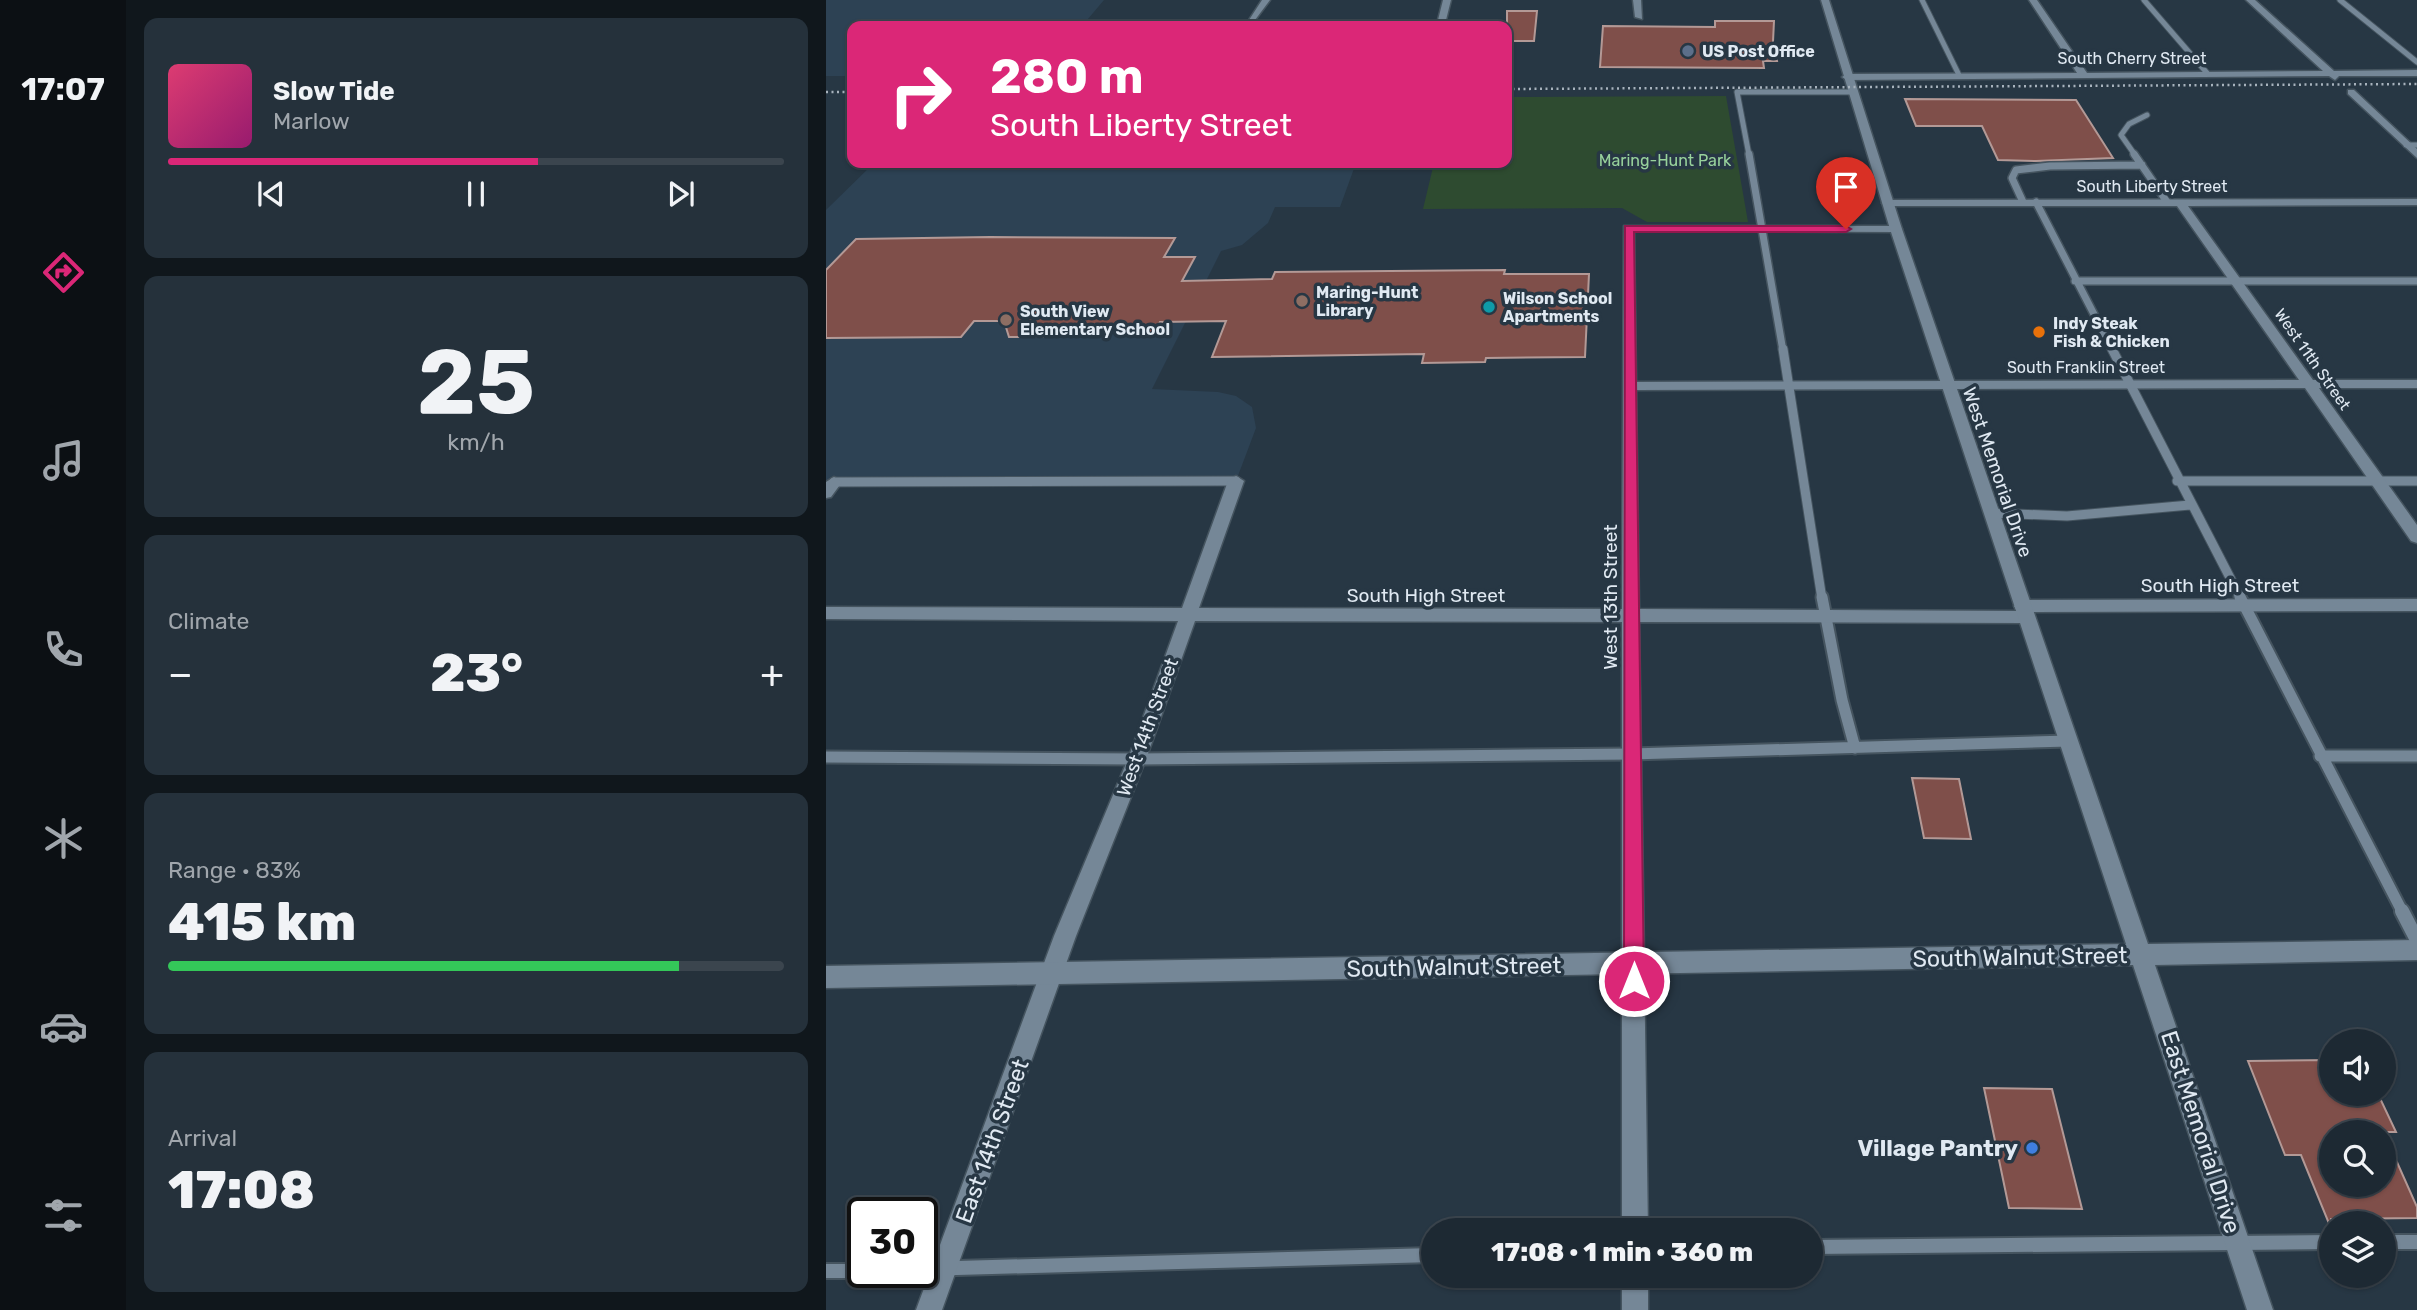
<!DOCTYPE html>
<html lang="en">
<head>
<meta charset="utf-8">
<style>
  :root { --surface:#1d2933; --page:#25313b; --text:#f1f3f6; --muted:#a0a6ac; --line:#3b454e; --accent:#db2777 }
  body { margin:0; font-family:Rubik,sans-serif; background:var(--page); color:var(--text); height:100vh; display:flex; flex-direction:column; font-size:26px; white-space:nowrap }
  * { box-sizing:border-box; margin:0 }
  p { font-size:23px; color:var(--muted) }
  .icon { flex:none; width:38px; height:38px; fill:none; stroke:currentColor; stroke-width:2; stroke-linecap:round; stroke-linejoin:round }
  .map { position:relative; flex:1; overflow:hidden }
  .side { display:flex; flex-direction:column; gap:18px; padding:18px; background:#10171c; width:700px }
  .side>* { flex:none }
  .banner { position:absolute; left:21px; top:21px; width:665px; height:147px; border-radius:14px; box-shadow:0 2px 5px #0004,0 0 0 2px var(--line); background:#db2777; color:#fff; overflow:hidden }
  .fabs { position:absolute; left:1493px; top:1029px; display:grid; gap:14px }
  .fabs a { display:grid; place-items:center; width:77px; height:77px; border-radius:50%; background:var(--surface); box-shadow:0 2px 5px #0004,0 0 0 2px var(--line); font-size:35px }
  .speed { position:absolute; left:21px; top:1197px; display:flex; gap:14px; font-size:35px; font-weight:700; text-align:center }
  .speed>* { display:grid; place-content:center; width:91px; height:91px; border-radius:50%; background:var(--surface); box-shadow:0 2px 5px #0004,0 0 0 2px var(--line); line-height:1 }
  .speed .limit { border:4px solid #111; border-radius:10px; background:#fff; color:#111 }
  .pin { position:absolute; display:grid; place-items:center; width:60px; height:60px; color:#fff; margin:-72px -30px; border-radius:50% 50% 50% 0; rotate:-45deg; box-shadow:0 0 7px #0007 }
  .pin .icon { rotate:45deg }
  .me { position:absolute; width:77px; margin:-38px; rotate:0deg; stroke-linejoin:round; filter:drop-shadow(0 0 5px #0008) }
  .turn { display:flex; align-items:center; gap:24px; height:147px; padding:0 28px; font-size:32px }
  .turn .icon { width:91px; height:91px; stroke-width:2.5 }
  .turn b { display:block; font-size:49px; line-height:60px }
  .big { font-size:52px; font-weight:800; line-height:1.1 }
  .side .widget { flex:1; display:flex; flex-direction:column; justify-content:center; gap:10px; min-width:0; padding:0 24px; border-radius:14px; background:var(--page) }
  .side .dial { align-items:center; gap:0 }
  .dial b { font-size:91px; line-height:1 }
  .song { display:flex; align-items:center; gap:21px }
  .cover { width:84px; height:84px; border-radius:10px; background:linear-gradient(135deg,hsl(340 70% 55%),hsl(320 70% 35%)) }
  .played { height:7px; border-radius:4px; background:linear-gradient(90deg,var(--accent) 60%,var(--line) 60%) }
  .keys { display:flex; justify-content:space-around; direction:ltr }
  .heat { display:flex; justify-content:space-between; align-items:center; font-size:38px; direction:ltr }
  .charge { height:10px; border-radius:5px; background:linear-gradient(90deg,#34c759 83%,var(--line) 0) }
  .trip { position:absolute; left:595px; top:1218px; width:402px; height:70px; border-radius:35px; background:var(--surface); box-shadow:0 2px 5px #0004,0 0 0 2px var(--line); font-weight:800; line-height:70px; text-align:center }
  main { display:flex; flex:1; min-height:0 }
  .menu { display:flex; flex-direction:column; width:126px; justify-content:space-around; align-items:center; background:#0c1014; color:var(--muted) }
  .menu .icon { width:49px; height:49px }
  .menu .active { color:var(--accent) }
  .menu b { font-size:32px; color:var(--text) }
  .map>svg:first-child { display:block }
</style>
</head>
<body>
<main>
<nav class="menu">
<b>17:07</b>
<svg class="icon active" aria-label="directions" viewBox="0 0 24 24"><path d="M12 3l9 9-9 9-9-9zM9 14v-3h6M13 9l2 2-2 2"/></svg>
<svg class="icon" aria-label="music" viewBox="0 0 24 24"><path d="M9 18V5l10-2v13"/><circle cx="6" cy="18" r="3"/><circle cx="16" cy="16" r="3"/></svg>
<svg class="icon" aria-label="phone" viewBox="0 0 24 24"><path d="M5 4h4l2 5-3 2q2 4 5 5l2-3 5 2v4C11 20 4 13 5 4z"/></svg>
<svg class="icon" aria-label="climate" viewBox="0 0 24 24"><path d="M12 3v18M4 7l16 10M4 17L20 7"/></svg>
<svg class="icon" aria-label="car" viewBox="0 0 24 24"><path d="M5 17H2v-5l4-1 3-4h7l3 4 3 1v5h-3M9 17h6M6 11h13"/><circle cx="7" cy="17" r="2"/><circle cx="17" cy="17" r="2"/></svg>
<svg class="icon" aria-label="filters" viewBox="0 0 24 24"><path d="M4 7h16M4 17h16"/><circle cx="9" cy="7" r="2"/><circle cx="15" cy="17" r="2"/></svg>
</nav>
<section class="side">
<div class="widget">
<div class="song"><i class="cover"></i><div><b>Slow Tide</b><p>Marlow</p></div></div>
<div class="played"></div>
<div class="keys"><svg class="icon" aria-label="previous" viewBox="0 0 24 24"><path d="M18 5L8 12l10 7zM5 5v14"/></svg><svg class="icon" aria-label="pause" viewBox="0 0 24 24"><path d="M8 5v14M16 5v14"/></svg><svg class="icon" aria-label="next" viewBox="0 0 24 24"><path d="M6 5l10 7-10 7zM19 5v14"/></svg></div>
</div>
<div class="widget dial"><b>25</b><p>km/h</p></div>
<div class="widget"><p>Climate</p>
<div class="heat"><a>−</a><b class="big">23°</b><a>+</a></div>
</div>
<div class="widget"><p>Range · 83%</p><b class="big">415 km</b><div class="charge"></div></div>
<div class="widget"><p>Arrival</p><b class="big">17:08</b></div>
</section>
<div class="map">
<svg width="1591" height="1310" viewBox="0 0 1591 1310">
  <rect width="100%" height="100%" fill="#273744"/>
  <path fill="#2d4254" d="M0 0H278L256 26H26V76H0Z
    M48 163H530L514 207H449L442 223 416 245 395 251 326 389 392 392 410 396 426 407 430 428 410 481 0 482V210Z"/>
  <path fill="#2e4b30" d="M900 96 922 222H821L796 208 597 209 608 163H681V97Z"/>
  <path fill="#7f4f4a" stroke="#b39996" stroke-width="2" d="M681 11H711L708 41H681Z
    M889 21H948L947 42 951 61H937L938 68 774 67 777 26 889 27Z
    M1079 99 1250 100 1287 158 1210 161 1172 160 1156 126H1090Z
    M164 237 349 238 338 257H369L356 281 446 279 449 272 679 270 678 274H763L759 357 660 358 659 362 596 363 598 354 386 357 400 321 334 322 327 336H296L303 324H247L227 337H183L178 321H148L135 337 0 338V270L30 239Z
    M1086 778 1133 779 1145 839 1098 838Z
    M1505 1060V1094H1552L1570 1132H1505V1185H1558V1133L1591 1207V1218L1505 1219 1504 1226 1475 1155H1459L1422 1061Z
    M1158 1088 1226 1089 1256 1209 1183 1208Z"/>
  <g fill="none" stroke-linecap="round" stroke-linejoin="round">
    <g stroke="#45545f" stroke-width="7">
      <path id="service-far4" d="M1096 0 1133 75
        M1318 0 1381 73
        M1514 0 1591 62
        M1580 145H1591
        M923 155 911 92H1026
        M1309 155 1295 135 1303 124 1321 115"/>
    </g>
    <g stroke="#45545f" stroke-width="10">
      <path id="service-far3" d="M923 154 957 351
        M1308 154 1341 202
        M1197 202 1186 178 1190 170 1224 166 1316 165
        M1210 202 1287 351
        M1249 281H1591"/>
    </g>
    <g stroke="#45545f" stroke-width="11">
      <path id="service-far2" d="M957 349 996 599
        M1286 349 1415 599
        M1351 481H1591
        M8 482 410 481
        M1165 513 1241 516 1364 505"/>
    </g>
    <g stroke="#45545f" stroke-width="15">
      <path id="service-far1" d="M996 597 1016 700 1029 748
        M1414 597 1577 913
        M1494 756H1591
        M0 757 311 759 806 754 1242 741"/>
    </g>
    <g stroke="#45545f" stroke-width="18">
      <path id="service" d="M1576 911 1591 940
        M1558 1242H1591
        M985 1247 1505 1242
        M96 1269 607 1255
        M0 1271H37"/>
    </g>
    <g stroke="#45545f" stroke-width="3">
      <path id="minor" d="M436 0H444L429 20H423Z
        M617 0H625L619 24 614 26 611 24Z
        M807 0H815L816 19 809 17Z
        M1203 0H1211L1261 73 1497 71 1420 0H1429L1508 71 1591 70V76H1513L1509 80 1503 76 1021 80 1016 77 1021 74 1251 73Z
        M1522 90H1528L1591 149V158L1522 94Z
        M1591 199V205L1362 206 1487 380H1591V388H1493L1591 525V543L1585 541 1479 388 810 390 813 609 1191 611 1188 606 1196 600 1591 599V611L1205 612 1208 617 1206 622 1200 623 813 622 822 1230H796V622L369 621 320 759 250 936 116 1310H90L228 936 302 759 352 621 0 619V607L356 608 402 481 410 476 418 481 373 608 796 609 798 226H1070L1076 229 1070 232 808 231 810 382 1473 380 1351 206H1062L1056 203 1062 200Z
        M8 477 16 482 5 497 0 498V482Z
        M796 1276H822V1310H796Z"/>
    </g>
    <g stroke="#45545f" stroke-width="3">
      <path id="secondary" d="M995 0H1003L1076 229 1322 944 1591 940V960L1329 965 1447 1310H1421L1307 965 0 988V966L1300 944 1064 229Z"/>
    </g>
    <use href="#service-far4" stroke="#758797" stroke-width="5"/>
    <use href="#service-far3" stroke="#758797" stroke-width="7"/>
    <use href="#service-far2" stroke="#758797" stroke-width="9"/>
    <use href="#service-far1" stroke="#758797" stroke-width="11"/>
    <use href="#service" stroke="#758797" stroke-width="14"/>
    <use href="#minor" fill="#758797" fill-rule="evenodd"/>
    <use href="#secondary" fill="#758797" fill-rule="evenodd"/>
    <path stroke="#a8b3bd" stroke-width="2.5" stroke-dasharray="2 3.5" stroke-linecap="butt" d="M681 89 1591 84
      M0 92H26"/>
  </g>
  <path fill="#db2777" stroke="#8e194d" stroke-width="2" d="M799 226H1020L1025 229 1020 232H808L818 981 815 988 808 991 801 988 798 981Z"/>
  <circle fill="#5c6f8a" stroke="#273744" stroke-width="2.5" cx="862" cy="51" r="7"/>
  <g fill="#8d6e63" stroke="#273744" stroke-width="2.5">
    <circle cx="476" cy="301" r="7"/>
    <circle cx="180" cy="320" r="7"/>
  </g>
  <circle fill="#0f9aa8" stroke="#273744" stroke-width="2.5" cx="663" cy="307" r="7"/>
  <circle fill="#e8710a" stroke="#273744" stroke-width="2.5" cx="1213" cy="332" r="7"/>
  <circle fill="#3f7fe0" stroke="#273744" stroke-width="2.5" cx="1206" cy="1148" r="7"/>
  <g text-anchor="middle" stroke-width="7" stroke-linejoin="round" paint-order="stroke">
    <g font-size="16" font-weight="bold" fill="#e0e9f2" stroke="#273744" text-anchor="start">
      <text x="876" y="57">US Post Office</text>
      <text x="490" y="298">Maring-Hunt<tspan x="490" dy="18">Library</tspan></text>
      <text x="677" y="304">Wilson School<tspan x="677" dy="18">Apartments</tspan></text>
      <text x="194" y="317">South View<tspan x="194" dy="18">Elementary School</tspan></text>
      <text x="1227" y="329">Indy Steak<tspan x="1227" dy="18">Fish &amp; Chicken</tspan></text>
    </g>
    <g font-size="16" fill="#e0e9f2" stroke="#273744">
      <text x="1306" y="64">South Cherry Street</text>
      <text x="1326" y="192">South Liberty Street</text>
      <text transform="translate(1487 359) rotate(55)" y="6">West 11th Street</text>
      <text x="1260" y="373">South Franklin Street</text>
    </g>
    <g font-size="16" fill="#98d29c" stroke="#273744">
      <text x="839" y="166">Maring-Hunt Park</text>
    </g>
    <g font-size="19" fill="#e0e9f2" stroke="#273744">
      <text transform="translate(1172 472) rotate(71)" y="7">West Memorial Drive</text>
      <text x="1394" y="592">South High Street</text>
      <text x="600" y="602">South High Street</text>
      <text transform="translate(784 597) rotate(-90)" y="7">West 13th Street</text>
      <text transform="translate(321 727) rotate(-70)" y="7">West 14th Street</text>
    </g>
    <g font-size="23" fill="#e0e9f2" stroke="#273744">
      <text transform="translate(1194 957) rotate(-1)" y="8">South Walnut Street</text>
      <text transform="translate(628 967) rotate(-1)" y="8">South Walnut Street</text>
      <text transform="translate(1375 1132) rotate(72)" y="8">East Memorial Drive</text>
      <text transform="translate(166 1141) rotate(-70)" y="8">East 14th Street</text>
    </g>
    <g font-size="23" font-weight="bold" fill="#e0e9f2" stroke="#273744" text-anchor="end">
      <text x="1192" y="1156">Village Pantry</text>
    </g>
  </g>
</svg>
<div class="fabs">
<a><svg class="icon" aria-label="sound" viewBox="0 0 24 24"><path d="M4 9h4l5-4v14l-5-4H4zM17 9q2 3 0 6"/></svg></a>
<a><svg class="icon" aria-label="search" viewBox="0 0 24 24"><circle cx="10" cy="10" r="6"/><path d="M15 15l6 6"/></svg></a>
<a><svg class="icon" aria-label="layers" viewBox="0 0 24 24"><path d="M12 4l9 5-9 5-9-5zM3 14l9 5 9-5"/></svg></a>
</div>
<div class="speed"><div class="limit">30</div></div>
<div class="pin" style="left:1020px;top:229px;background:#d93025"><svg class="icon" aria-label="arrive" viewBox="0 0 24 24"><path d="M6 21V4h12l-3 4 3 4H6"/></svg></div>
<svg class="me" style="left:808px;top:981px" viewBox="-20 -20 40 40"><circle r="17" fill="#db2777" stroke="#fff" stroke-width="3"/><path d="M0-11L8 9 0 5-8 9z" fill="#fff"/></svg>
<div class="trip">17:08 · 1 min · 360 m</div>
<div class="banner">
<div class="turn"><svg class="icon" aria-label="right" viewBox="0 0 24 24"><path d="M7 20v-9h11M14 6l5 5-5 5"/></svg><div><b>280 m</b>South Liberty Street</div></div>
</div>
</div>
</main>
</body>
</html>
